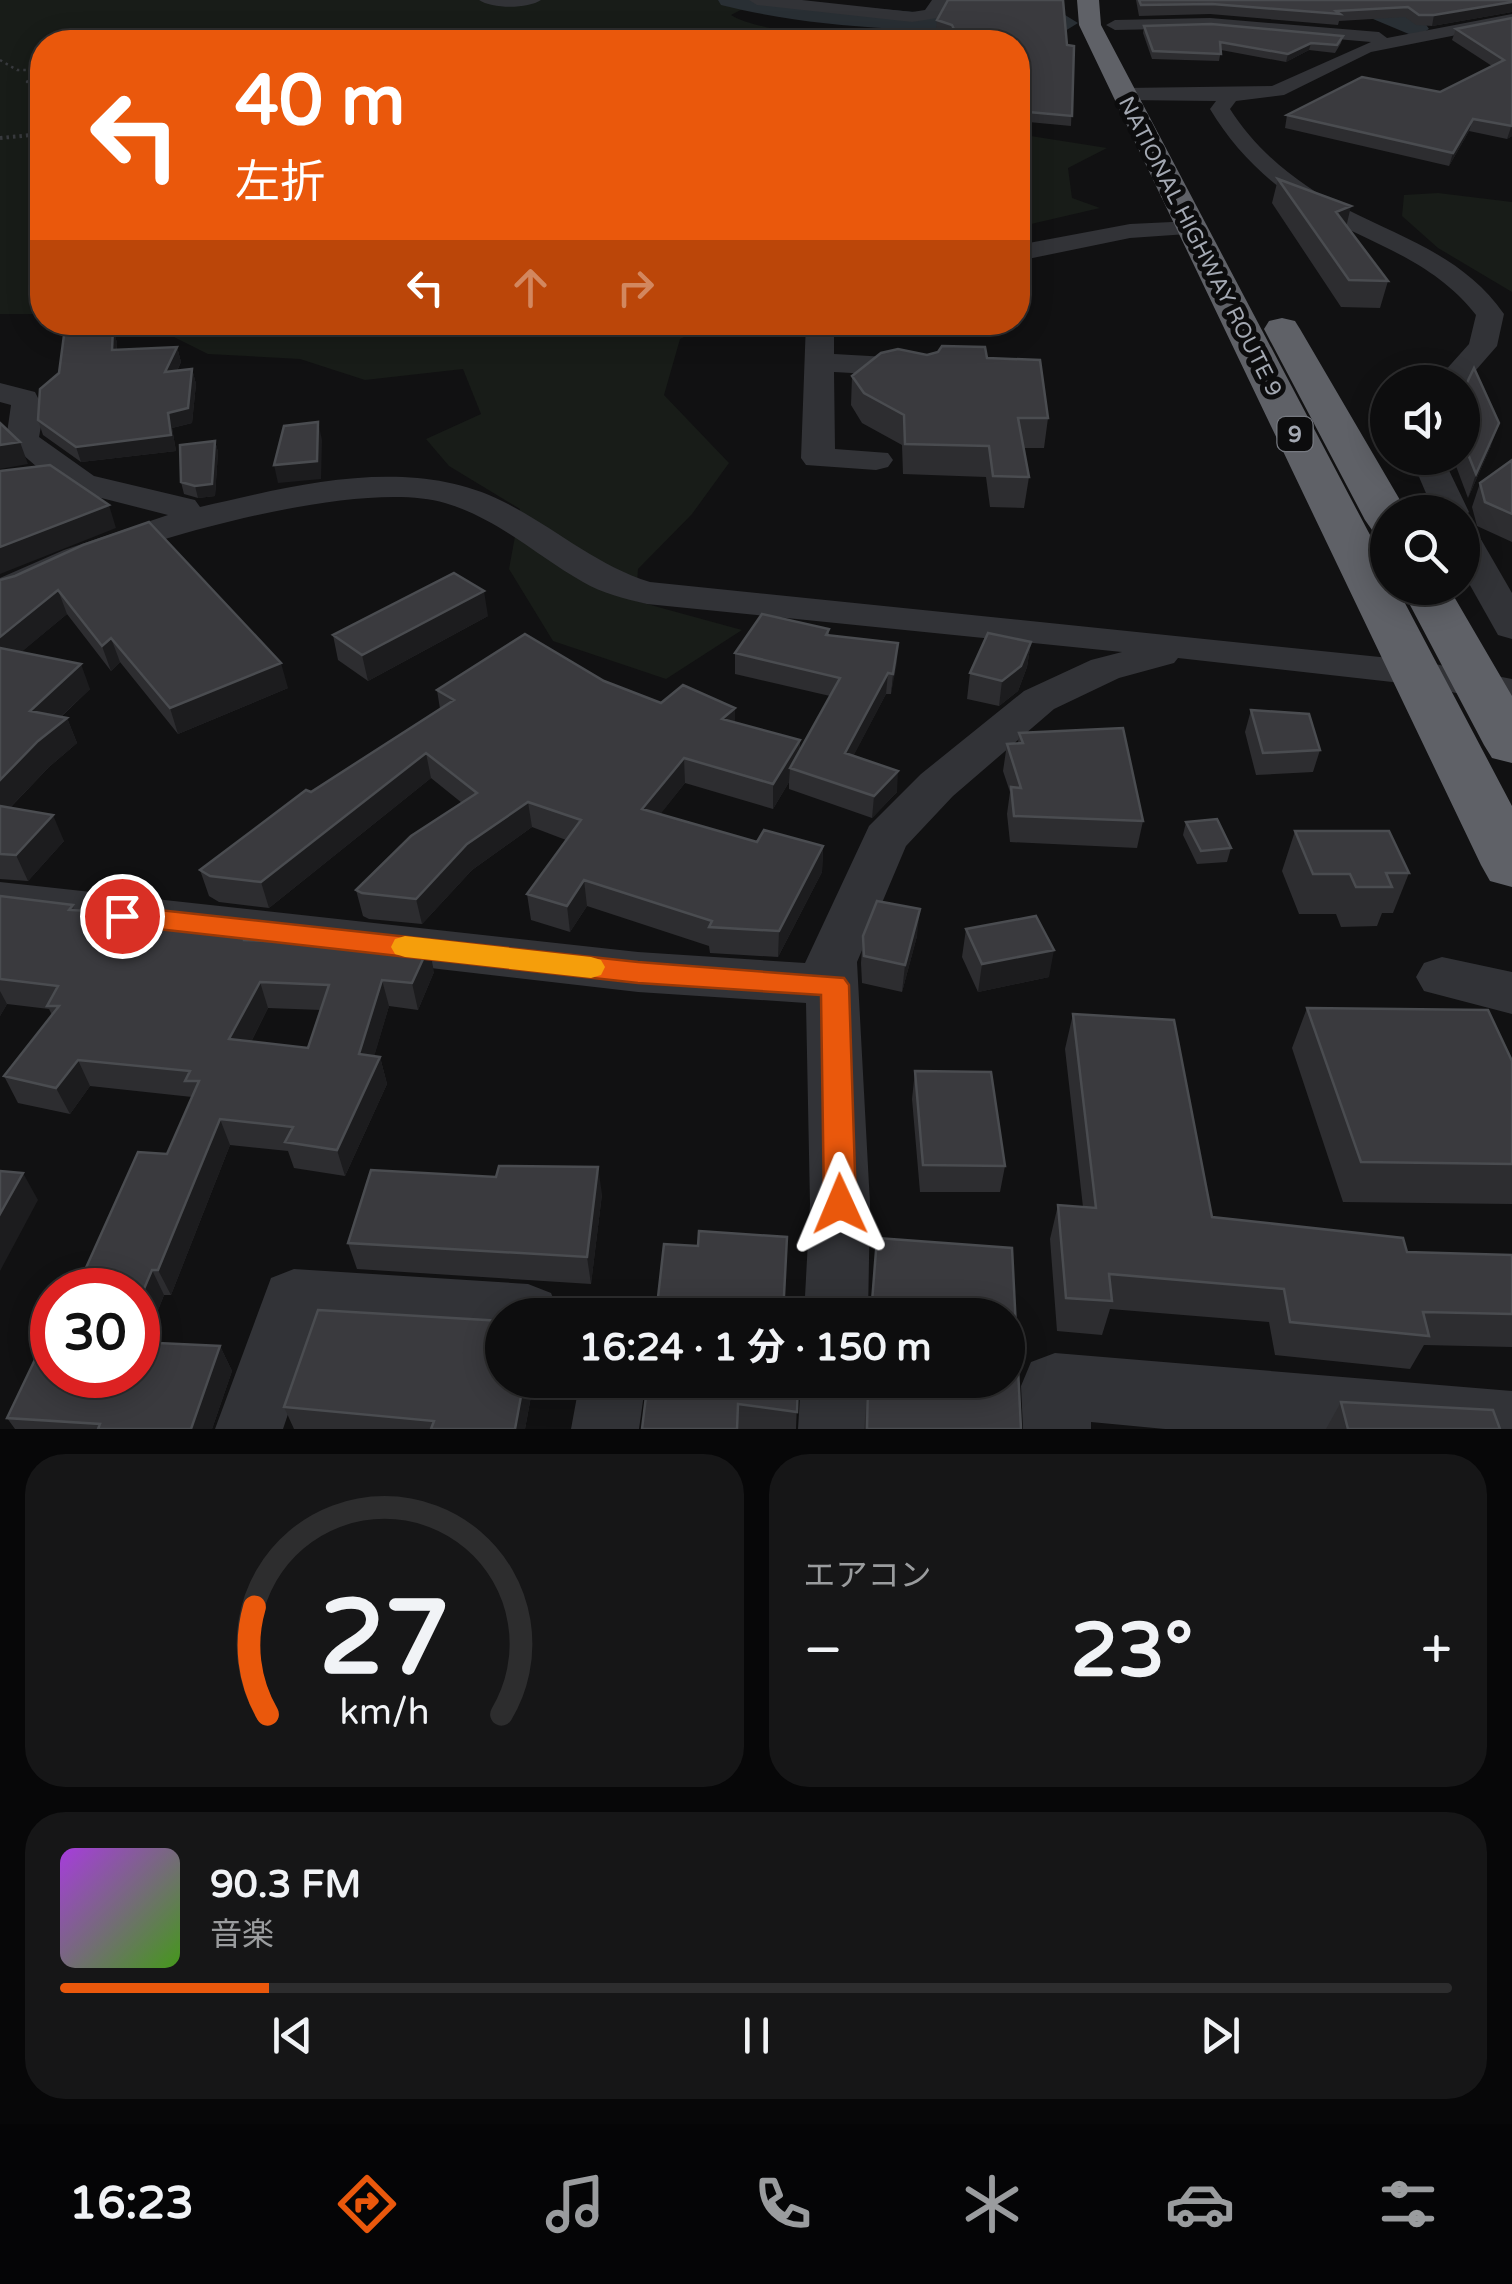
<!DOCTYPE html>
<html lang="ja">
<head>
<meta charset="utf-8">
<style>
  :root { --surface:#0d0d0e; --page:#161617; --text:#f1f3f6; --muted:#9a9c9e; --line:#2d2d2e; --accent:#ea580c }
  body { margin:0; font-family:"Varela Round","Noto Sans JP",sans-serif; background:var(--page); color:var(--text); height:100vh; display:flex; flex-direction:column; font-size:38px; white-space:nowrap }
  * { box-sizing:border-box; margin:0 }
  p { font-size:32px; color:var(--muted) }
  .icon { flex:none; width:55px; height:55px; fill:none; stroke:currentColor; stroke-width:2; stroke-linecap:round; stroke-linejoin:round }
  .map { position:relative; height:1429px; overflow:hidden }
  .details { display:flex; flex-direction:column; gap:25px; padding:25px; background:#070708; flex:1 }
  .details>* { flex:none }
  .banner { position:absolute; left:30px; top:30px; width:1000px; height:305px; border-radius:40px; box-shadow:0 5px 25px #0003,0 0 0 2px var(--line); background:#ea580c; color:#fff; overflow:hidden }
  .buttons { position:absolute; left:1370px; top:365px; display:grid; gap:20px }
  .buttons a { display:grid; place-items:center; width:110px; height:110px; border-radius:50%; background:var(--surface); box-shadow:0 5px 25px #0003,0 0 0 2px var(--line); font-size:50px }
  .speed { position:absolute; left:30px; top:1268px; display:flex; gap:20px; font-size:50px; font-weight:700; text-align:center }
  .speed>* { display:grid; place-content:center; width:130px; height:130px; border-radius:50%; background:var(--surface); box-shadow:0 5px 25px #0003,0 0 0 2px var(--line); line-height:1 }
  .speed .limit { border:15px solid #d22; background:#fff; color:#111 }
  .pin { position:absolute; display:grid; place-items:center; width:85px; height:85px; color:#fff; margin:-42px; border:5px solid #fff; border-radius:50%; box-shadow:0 2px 10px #0007 }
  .me { position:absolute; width:110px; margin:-55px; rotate:359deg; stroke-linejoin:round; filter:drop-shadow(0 0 8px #0008) }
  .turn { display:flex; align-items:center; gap:35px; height:210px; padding:0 40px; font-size:45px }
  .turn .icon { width:130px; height:130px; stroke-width:2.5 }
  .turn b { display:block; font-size:70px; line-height:85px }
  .lanes { display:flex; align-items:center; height:95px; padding:0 40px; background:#0003; justify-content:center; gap:50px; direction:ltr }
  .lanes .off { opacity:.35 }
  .big { font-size:75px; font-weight:700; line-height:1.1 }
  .details .widget { flex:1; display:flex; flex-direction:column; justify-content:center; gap:15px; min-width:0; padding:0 35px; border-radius:40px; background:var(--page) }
  .details .dial { align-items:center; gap:0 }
  .dial svg { height:260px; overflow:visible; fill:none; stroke:var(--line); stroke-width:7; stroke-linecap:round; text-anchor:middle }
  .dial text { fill:var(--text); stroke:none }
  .song { display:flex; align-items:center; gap:30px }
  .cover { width:120px; height:120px; border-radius:15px; background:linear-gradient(135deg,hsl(280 70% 55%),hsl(100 70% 35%)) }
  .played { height:10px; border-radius:5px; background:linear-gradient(90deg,var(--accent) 15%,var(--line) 15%) }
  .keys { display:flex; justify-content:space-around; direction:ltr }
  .heat { display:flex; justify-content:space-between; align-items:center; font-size:55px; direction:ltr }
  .details .tiles { flex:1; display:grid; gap:25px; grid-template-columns:1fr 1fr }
  .widget:last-child { grid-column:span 2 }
  .trip { position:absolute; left:485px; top:1298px; width:540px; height:100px; border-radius:50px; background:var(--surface); box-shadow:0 5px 25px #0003,0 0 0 2px var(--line); font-weight:700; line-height:100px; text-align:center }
  .menu { display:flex; height:160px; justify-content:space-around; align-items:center; background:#050506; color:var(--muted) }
  .menu .icon { width:70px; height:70px }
  .menu .active { color:var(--accent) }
  .menu b { font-size:45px; color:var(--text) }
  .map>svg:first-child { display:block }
</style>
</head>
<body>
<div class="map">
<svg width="1512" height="1429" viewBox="0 0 1512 1429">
  <rect width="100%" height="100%" fill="#111112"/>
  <path fill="#181c18" d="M0 0H760L731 15C775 42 934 38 990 37L992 42H42V314H0Z
    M1018 134 1107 148 1068 168 1072 198 1100 208 1018 227Z
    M1438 193 1512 202V292L1438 248 1402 216 1404 195Z
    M129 323H712L680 339 664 395 729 463 692 514 638 569 636 601 742 630 666 679 553 641 509 569 520 509 449 466 426 439 481 414 463 369 365 380 300 359 208 354 162 331Z"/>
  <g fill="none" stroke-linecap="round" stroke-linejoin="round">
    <path fill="#292f34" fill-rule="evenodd" d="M718 0H775L939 14 1065 15 1078 23 1065 31C952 31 832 33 721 5Z
      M1259 0 1379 4 1425 23 1429 29 1416 37 1373 19 1271 7Z"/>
    <path stroke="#383a3e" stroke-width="2.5" stroke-dasharray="2.5 4" stroke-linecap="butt" d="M0 60 17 70H36L27 82 42 83"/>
    <path stroke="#383a3e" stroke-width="4" stroke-dasharray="2.5 4" stroke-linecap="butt" d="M0 138 42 134"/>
    <path fill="#323337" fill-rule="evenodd" d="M479 0H541C528 9 492 9 479 0Z
      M749 0H802L912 12 925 10 932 0H948L937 18 912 22 757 5Z
      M1512 14V24L1371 52 1284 95 1236 101 1230 109C1257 152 1300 186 1346 209 1405 239 1464 257 1504 314L1497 346 1462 386V382H1435L1469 344 1476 315C1436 264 1383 248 1328 219 1279 193 1238 156 1210 109L1216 101 1125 100 1115 94 1125 88 1272 86 1371 42 1210 28 1115 30 1106 25 1115 20 1210 18 1379 32 1387 38Z
      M1193 221 1202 223 1205 228 1202 233 1130 238 1018 261V245L1130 224Z
      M806 322H834V354L923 359 934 362 938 368 934 374 923 377 834 372 835 449 888 453 893 460 888 467 876 470 806 465 801 458Z
      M0 383 35 392 44 410 39 437 94 476 195 500 200 507C296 485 409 455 502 501 553 526 595 565 650 582L1419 661 1512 679V705L1419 685 1178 658 1174 663 1119 678 1054 709 953 796 906 846 857 962 870 1204 868 1315H804L810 1204 806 1003 638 992 0 918V882L638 952 805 963 869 826 921 774 1024 691 1091 660 1122 652 647 604C625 599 602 593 583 582 537 556 497 518 445 503 364 479 169 533 90 565 60 577 31 597 0 604V578L64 550 168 515 70 490 60 484 0 492V472L37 467 6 440 11 405 0 402Z
      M1411 458H1443L1469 512 1463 519 1462 512H1434Z
      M1462 526 1475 529 1512 593V639L1498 635 1462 571Z
      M1442 957 1512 972V1014L1424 991 1416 977 1424 963Z
      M294 1269 528 1284 551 1293 560 1315H502V1344L316 1331 283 1429H215L271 1278Z
      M1055 1353 1512 1391V1429H1165L1091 1422V1429H1023L1021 1386 1031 1362Z
      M580 1380H646L639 1429H571Z
      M801 1380H867L866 1429H798Z"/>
    <path fill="#5f6167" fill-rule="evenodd" d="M1077 0H1099L1101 25 1388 569V588H1397L1512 806V887L1490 881 1481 865 1079 25Z
      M1282 318 1295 321 1300 329 1407 512H1388V534L1372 530 1365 520 1264 329 1269 321Z
      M1401 588H1449L1512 696V763L1492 758 1484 745Z"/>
  </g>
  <path fill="#2d2d30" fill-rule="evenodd" d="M948 0H1063L1067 45 1074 46 1071 126 1018 121V42H955L952 34 936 29 937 20Z
    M1136 0H1512V12L1432 26 1416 25 1405 17 1339 21 1338 25 1210 14 1139 16Z
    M1512 18V136L1507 139 1469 131 1449 166 1285 128 1287 115 1440 92 1492 66 1452 40 1456 29Z
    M1144 26 1343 36 1341 43 1335 53 1309 50 1286 62 1221 50 1219 61 1152 59 1143 33Z
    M1278 179 1346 226 1388 281 1380 308 1341 307 1272 203Z
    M113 328 117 343V350L177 347 181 362 177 371 192 369 196 384 192 423 172 428 176 451 81 462 43 435 38 420Z
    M927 355 987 358 1048 418 1044 448H1023L1029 477 1024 508 990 507 986 477 903 474 902 445 862 423 851 405 852 376Z
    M1462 393 1491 446 1468 498 1453 458H1462Z
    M215 441 218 452 215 496 198 498 184 494 181 482Z
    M1512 460V542L1477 526 1472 507 1480 483Z
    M83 545 288 688 178 734 120 662 111 671 67 614 21 652 90 689 61 717 67 718 77 743 49 767 10 808 64 841 28 881 0 879V580L15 576Z
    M488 616 368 681 338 660 333 635Z
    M829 629V635L898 643 891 694H886L853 756 897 792 872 818 789 789V782L773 809 685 783 660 814 757 842 823 846 822 872 778 957 710 953 709 946 587 906 570 932 531 920 527 894 566 840 532 827 472 870 422 924 369 919 363 916 356 890 462 803 431 778 269 908 219 902 209 896 200 870 311 792 440 709 437 690 604 681 661 703 735 708V722L800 740V750L830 696 735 674V653Z
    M1031 642 1027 667 1018 691 999 706 967 699 970 673Z
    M1251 710 1320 750 1313 772 1256 775 1245 732Z
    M1019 733 1143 821 1137 848 1010 842 1007 814 1010 792 1003 771 1007 744 1018 743Z
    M1186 822 1231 848 1227 862 1197 864 1183 835Z
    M1295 831 1409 873 1393 913H1382L1377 926 1341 927 1336 914H1299L1282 871Z
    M0 896 73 905 75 911 151 924 244 932 247 940 434 972 418 1010 389 1006 374 1056 380 1057 387 1084 345 1176 294 1168 288 1151 230 1145 171 1295H164L145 1343 220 1346 232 1371 212 1429H15L7 1418 52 1375 167 1154 192 1097 90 1086 70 1114 18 1103 4 1076 52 1015 49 1009 7 1004 0 1016ZM268 1008 321 1010 308 1048 251 1042Z
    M966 929 1049 977 978 992 962 957Z
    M863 936H917L902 992 862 983 861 963Z
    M1307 1008 1512 1061V1204L1343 1202 1292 1048Z
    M1073 1014 1212 1217 1407 1252 1512 1314V1347L1424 1345 1410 1369 1275 1355 1269 1322 1110 1309 1102 1335 1057 1331 1050 1239 1058 1205 1083 1207 1065 1049Z
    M915 1071 1005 1166 1000 1192H920L912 1099Z
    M602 1194 591 1284 357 1269 348 1243Z
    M877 1238 1012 1248 1021 1429H864L868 1384 871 1383V1380H1008V1315H870Z
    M534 1380 525 1429H294L284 1407Z
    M798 1380 796 1429H642Z
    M1341 1402 1500 1429H1326Z"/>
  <path fill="#1c1c1e" d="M1512 2V12L1432 26 1434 15Z
    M1311 43 1309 50 1286 62 1288 54Z
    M1473 119 1469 131 1449 166 1453 153Z
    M1512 126V136L1507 139 1511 127Z
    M1351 206 1345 232 1336 212Z
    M113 328 117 343 116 365 112 350Z
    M177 347 181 362 169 387 165 372Z
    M192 369 196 384 192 423 172 428 176 451 81 462 76 447 168 413Z
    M318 422 322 440 321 479 278 483 274 465Z
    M1499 423 1491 446 1468 498 1476 474Z
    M215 441 218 452 215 496 198 498 195 486Z
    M20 442 28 464 0 469V445Z
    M109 505 116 528 0 574V547Z
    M58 590 67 614 0 670V637Z
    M484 591 488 616 368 681 362 655Z
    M111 638 120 662 111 671 102 646Z
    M1031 642 1027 667 1018 691 999 706 1002 681Z
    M898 643 897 663 891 694 893 674Z
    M281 663 288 688 178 734 170 708Z
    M81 664 90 689 40 736 30 711Z
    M888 673 886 694 844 774 845 753Z
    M735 708V733L722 719Z
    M67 718 77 743 49 767 0 818V780L38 741Z
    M800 740 799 765 790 768 789 782 773 809V784Z
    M426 753 431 778 269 908 261 882Z
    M684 758 685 783 644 835 642 809Z
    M898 771 897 792 872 818 874 796Z
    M528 802 532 827 472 870 422 924 416 899 467 844Z
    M53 815 64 841 28 881 16 855Z
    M823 846 822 872 778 957 779 931Z
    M584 880 587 906 570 932 567 906Z
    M920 909 917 936 902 992 905 965Z
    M147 914 157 940 141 924Z
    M429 946 434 972 418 1010 412 983Z
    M1054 950 1049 977 978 992 982 964Z
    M382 980 389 1006 367 1081 359 1054Z
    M260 982 268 1008 239 1066 229 1039Z
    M0 991 7 1004 0 1016Z
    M380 1057 387 1084 345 1176 337 1150Z
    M78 1060 90 1086 70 1114 56 1088Z
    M220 1119 230 1145 171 1295 158 1270Z
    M598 1167 602 1194 591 1284 587 1257Z
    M23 1173 38 1200 0 1271V1214Z
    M152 1270 164 1295 138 1360V1303Z
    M220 1346 232 1371 212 1429H191Z
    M524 1380H534L525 1429H515Z"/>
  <path fill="#3a3a3e" stroke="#4a4c50" stroke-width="2.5" fill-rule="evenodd" d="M948 0H1063L1067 45 1074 46 1072 116 1018 111V42H960L952 25 937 20Z
    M1139 0H1512V2L1434 15H1419L1408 7 1336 11 1340 14 1212 4 1141 5Z
    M1512 18V126L1473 119 1453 153 1287 115 1362 77 1440 92 1504 60 1456 29Z
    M1211 24 1343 36 1337 45 1311 43 1288 54 1220 42 1221 54 1153 51 1144 26Z
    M1278 179 1351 206 1336 212 1388 281 1349 280Z
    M113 328 112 350 177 347 165 372 192 369 188 408 168 413 171 435 76 447 38 420 40 389 59 373 64 335Z
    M942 346 985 347 987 358 1040 360 1048 418H1018L1029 477 993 476 989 446 905 444 904 415 864 393 852 376 881 353 898 349 927 355 938 352Z
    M1474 368 1499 423 1476 474 1462 439V393Z
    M318 422 317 461 274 465 284 426Z
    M0 423 20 442 0 445Z
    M215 441 212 484 195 486 181 482 180 445Z
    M1512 460V514L1485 502 1480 483Z
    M50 465 109 505 0 547V471Z
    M149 522 281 663 170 708 111 638 102 646 58 590 0 637V580L15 576 83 545Z
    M454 573 484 591 362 655 333 635Z
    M762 614 829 629 826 635 898 643 893 674 888 673 845 753 898 771 874 796 790 768 840 678 735 653Z
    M988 633 1031 642 1021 666 1002 681 970 673Z
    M525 634 604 681 661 703 683 685 735 708 722 719 800 740 773 784 684 758 642 809 757 842 764 830 823 846 779 931 709 927 712 921 584 880 567 906 527 894 581 820 528 802 467 844 416 899 362 893 356 890 411 836 477 793 426 753 261 882 210 876 200 870 306 790 311 792 454 700 437 690Z
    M0 648 81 664 30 711 67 718 38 741 0 780Z
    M1251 710 1309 714 1320 750 1263 753Z
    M1123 728 1143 821 1014 816 1011 787 1021 788 1007 744 1023 743 1019 733Z
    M0 806 53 815 16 855 0 854Z
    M1217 819 1231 848 1201 851 1186 822Z
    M1295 831H1389L1409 873H1386L1392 887H1356L1350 874H1313Z
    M0 896 73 905 69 910 147 914 141 924 244 932V940L365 945 368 939 429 946 412 983 382 980 359 1054 380 1057 337 1150 285 1142 293 1127 220 1119 158 1270H152L138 1303V1290H76L138 1152 167 1154 199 1081H185L190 1071 78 1060 56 1088 4 1076 59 1006H47L58 986 0 979ZM260 982 329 985 308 1048 229 1039Z
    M877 901 920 909 905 965 864 956 863 936Z
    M1036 916 1054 950 982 964 966 929Z
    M1307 1008 1488 1010 1512 1061V1164L1361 1162Z
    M1073 1014 1174 1020 1212 1217 1403 1238 1407 1252 1512 1255V1314L1423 1312 1429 1336 1290 1322 1284 1289 1109 1274 1112 1301 1066 1298 1058 1205 1096 1208Z
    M915 1071 991 1072 1005 1166 923 1165Z
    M499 1166 598 1167 587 1257 348 1243 371 1170 496 1177Z
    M0 1171 23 1173 0 1214Z
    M699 1231 787 1237 783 1315H656L664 1244 698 1246Z
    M877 1238 1012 1248 1021 1429H867L868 1384 875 1380H1008V1315H871Z
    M318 1310 502 1321V1380H524L515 1429H431L434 1421 284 1407Z
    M52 1324V1375H138V1342L220 1346 191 1429H98L100 1424 7 1418Z
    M648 1380H798L797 1412 738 1404 737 1429H642Z
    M1341 1402 1493 1410 1500 1429H1348Z"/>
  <path fill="#ea580c" stroke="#983908" stroke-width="2.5" d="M122 906 638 962 844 978 849 985 856 1204 851 1214 840 1218 829 1214 824 1204 821 995 638 983 122 925 112 922 108 916 112 909Z"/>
  <path fill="#f59e0b" d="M405 936 591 957 601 960 605 967 601 975 591 978 405 957 395 954 391 947 395 939Z"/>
  <g text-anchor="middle" stroke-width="10" stroke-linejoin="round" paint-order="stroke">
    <g font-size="22" fill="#a3a8b2" stroke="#0c0c0d">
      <text transform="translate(1201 246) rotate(63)" y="8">NATIONAL HIGHWAY ROUTE 9</text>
    </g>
    <rect fill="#0c0c0d" stroke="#767980" stroke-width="2.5" x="1277.5" y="417" width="35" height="34" rx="8"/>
    <g font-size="22" font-weight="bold" fill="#a3a8b2">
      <text x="1295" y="442">9</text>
    </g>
  </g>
</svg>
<div class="buttons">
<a><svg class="icon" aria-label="sound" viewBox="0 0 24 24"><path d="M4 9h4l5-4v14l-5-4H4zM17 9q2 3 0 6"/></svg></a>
<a><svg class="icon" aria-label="search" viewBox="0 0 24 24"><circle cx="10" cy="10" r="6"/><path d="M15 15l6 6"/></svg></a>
</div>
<div class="speed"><div class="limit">30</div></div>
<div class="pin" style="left:122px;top:916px;background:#d93025"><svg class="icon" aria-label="arrive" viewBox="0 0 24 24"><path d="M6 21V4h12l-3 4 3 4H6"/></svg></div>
<svg class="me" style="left:840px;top:1204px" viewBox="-20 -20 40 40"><path d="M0-17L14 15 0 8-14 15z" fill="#ea580c" stroke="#fff" stroke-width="4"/></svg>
<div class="trip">16:24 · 1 分 · 150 m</div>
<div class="banner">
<div class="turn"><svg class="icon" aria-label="left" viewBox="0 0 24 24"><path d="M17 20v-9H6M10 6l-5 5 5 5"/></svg><div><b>40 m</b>左折</div></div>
<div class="lanes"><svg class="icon" aria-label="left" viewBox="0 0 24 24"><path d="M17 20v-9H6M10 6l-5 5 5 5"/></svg><svg class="icon off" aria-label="ahead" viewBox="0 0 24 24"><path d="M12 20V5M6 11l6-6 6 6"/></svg><svg class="icon off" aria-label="right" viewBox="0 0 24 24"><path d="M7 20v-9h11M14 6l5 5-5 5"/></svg></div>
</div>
</div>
<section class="details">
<div class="tiles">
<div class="widget dial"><svg viewBox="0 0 100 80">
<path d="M14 69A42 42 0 1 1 86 69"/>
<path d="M14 69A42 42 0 0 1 10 36" stroke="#ea580c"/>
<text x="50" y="56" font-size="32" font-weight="700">27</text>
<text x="50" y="72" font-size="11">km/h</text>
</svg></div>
<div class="widget"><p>エアコン</p>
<div class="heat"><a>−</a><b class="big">23°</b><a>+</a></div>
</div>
<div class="widget">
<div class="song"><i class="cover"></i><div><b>90.3 FM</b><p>音楽</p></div></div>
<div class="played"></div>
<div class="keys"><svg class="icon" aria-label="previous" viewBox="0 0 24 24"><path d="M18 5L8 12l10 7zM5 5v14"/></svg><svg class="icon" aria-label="pause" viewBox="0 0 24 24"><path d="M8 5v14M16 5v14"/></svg><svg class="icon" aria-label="next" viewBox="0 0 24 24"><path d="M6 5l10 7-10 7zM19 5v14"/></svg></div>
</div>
</div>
</section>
<nav class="menu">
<b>16:23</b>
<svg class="icon active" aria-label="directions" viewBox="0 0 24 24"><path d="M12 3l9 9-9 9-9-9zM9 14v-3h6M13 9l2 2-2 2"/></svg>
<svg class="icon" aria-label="music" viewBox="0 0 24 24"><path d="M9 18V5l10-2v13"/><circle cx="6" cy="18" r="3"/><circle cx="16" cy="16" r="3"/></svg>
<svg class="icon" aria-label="phone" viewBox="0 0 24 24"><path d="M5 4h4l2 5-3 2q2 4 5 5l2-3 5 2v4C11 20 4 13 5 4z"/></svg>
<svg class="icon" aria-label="climate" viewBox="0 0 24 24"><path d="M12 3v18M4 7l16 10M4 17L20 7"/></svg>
<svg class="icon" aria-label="car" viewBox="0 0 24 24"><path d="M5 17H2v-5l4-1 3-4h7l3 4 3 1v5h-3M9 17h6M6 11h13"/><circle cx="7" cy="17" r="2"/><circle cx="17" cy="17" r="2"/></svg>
<svg class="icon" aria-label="filters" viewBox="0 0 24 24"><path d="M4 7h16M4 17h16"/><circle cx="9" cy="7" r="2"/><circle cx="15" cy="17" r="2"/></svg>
</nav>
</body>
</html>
